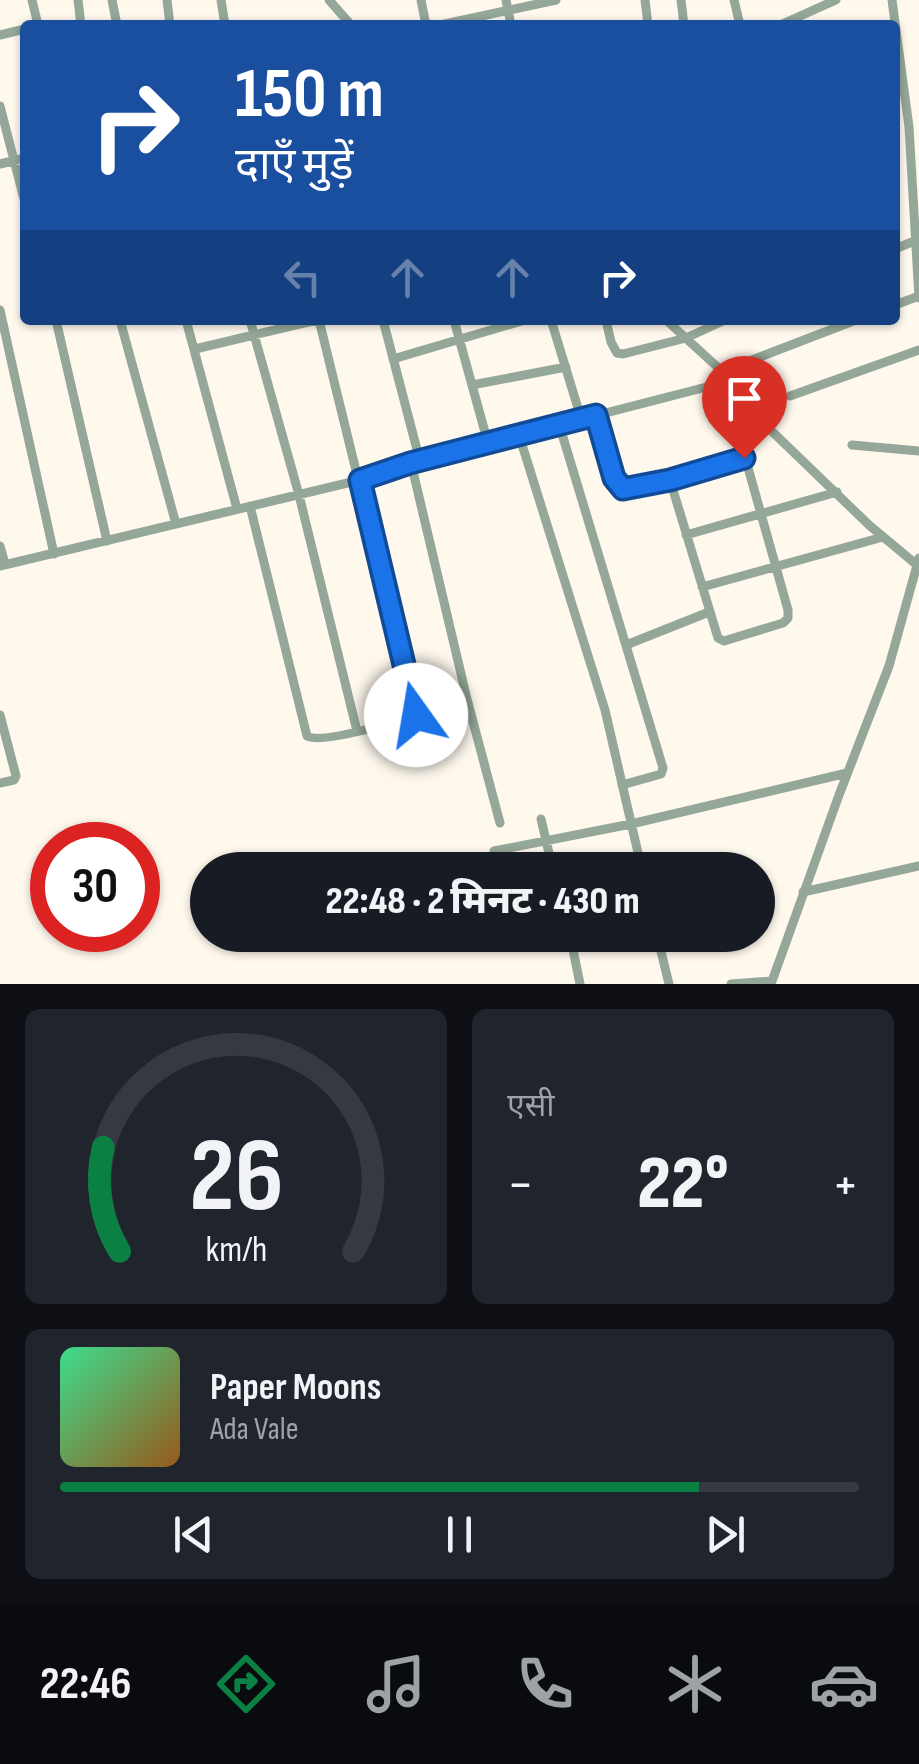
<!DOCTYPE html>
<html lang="hi">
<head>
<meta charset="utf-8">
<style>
  :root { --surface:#171b24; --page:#20242c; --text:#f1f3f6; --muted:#9ea1a6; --line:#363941; --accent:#0b8043 }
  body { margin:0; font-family:"Sofia Sans Condensed","Noto Sans Devanagari",sans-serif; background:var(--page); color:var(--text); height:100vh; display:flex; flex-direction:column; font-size:38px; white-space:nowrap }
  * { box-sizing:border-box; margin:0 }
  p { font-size:32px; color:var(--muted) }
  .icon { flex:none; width:55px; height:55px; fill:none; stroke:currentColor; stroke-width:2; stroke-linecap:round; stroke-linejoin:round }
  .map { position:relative; height:984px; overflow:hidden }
  .details { display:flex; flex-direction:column; gap:25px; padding:25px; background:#0d0f14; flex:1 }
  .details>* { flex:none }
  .banner { position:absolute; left:20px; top:20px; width:880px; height:305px; border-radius:10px; box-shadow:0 2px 8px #0004; background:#1a4fa0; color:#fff; overflow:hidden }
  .speed { position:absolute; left:30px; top:822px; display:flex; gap:20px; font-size:50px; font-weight:700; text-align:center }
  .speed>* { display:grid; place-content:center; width:130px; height:130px; border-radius:50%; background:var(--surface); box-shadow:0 2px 8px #0004; line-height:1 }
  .speed .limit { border:15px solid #d22; background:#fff; color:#111 }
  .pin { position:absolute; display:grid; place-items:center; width:85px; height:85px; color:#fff; margin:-102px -42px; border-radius:50% 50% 50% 0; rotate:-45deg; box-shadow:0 0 10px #0007 }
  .pin .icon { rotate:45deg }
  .me { position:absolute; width:110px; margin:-55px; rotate:347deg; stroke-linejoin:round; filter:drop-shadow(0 0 8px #0008) }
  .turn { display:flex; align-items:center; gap:35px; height:210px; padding:0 50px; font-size:45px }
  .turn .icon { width:130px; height:130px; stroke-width:2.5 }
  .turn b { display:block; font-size:70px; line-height:85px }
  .lanes { display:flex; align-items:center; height:95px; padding:0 50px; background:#0003; justify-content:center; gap:50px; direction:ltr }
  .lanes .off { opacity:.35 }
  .big { font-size:75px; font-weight:800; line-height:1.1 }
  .details .card { flex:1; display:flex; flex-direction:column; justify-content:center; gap:15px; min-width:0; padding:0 35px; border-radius:15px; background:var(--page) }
  .details .dial { align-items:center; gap:0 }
  .dial svg { height:260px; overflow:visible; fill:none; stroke:var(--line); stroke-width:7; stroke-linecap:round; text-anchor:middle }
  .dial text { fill:var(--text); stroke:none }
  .song { display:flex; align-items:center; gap:30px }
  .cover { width:120px; height:120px; border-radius:15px; background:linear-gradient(135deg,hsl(150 70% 55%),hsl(30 70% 35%)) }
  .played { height:10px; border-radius:5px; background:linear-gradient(90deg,var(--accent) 80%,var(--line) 80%) }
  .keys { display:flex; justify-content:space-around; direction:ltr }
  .heat { display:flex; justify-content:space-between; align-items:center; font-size:55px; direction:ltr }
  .details .tiles { flex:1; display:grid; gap:25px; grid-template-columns:1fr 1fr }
  .card:last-child { grid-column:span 2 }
  .trip { position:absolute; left:190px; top:852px; width:585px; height:100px; border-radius:50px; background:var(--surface); box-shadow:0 2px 8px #0004; font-weight:800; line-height:100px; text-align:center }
  .dock { display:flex; height:160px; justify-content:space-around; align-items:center; background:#090b0e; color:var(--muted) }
  .dock .icon { width:70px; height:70px }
  .dock .selected { color:var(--accent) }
  .dock b { font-size:45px; color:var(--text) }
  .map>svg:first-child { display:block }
</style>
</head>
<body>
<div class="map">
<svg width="919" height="984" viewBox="0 0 919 984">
  <rect width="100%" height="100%" fill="#fef8ed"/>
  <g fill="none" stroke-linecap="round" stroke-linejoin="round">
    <path stroke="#94a798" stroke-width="9" d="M32 0 38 25
      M78 0 81 25
      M112 0 117 25
      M167 0 170 25
      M221 0 225 25
      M329 0 351 25
      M421 0 426 25
      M506 0 511 25
      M645 0 648 25
      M681 0 684 25
      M734 0 740 25
      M892 0 909 127 919 298
      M440 25 556 0
      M780 25 836 0
      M0 35 25 29
      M0 106 25 203
      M0 164 25 158
      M895 249 919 239
      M895 305 919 296
      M0 310 54 554
      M56 320 107 541
      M120 320 176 524
      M186 320 237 509
      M250 320 299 495 357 731
      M319 320 416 715
      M383 320 420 461
      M454 320 488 443
      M551 320 581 418
      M606 320 611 342 617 353 623 354 686 338 725 320
      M666 320 724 373
      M195 349 317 320
      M393 359 525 320
      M472 385 566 367
      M724 385 869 525 917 565
      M790 396 919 350
      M596 415 620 488 629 490 670 480 718 638 724 641 783 623 788 618V610L722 375 744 363 856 320
      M559 424 663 768 661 774 622 785
      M519 435 605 710 642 870
      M852 445 919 451
      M670 480 744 458
      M250 506 307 736C325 747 440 708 467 699L411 463
      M686 535 837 492
      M0 546 5 564
      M0 566 360 480 411 463 722 383
      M702 587 883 537
      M626 645 709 612
      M467 699 500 823
      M0 715 16 776 14 780 0 783
      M541 819 553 870
      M494 851 631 824 847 773
      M666 870 728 859
      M803 892 919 866
      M570 935 580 984
      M657 935 669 984
      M731 984 772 981
      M771 984 839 795 889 666 919 558"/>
  </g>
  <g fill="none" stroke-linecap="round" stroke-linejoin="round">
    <g stroke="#114b97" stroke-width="25">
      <path id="route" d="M416 715 360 480 410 463 596 415 614 478 623 489 670 480 744 458"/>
    </g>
    <use href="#route" stroke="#1a73e8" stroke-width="18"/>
  </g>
</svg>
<div class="speed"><div class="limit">30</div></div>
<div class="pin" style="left:744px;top:458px;background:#d93025"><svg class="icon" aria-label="arrive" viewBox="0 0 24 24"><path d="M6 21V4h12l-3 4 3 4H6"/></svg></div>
<svg class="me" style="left:416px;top:715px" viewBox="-20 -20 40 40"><circle r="19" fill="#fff"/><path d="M0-13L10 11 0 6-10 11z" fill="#1a73e8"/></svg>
<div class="trip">22:48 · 2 मिनट · 430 m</div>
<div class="banner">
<div class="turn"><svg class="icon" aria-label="right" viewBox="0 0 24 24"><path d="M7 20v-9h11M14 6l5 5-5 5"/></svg><div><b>150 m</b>दाएँ मुड़ें</div></div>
<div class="lanes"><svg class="icon off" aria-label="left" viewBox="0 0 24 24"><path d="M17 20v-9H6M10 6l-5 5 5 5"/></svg><svg class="icon off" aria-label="ahead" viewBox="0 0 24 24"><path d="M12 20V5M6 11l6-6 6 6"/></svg><svg class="icon off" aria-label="ahead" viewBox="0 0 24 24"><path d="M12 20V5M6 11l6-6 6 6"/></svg><svg class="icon" aria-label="right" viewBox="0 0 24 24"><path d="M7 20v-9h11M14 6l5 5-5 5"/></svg></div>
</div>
</div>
<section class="details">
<div class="tiles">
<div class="card dial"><svg viewBox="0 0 100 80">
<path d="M14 69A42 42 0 1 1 86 69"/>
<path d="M14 69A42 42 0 0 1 9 37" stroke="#0b8043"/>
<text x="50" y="56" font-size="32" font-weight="700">26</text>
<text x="50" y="72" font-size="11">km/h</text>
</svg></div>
<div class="card"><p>एसी</p>
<div class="heat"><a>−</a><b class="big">22°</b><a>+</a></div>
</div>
<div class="card">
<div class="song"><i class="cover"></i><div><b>Paper Moons</b><p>Ada Vale</p></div></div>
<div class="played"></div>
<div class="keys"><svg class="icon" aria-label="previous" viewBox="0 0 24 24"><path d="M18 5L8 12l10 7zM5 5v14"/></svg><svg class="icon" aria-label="pause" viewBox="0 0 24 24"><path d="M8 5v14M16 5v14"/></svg><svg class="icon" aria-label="next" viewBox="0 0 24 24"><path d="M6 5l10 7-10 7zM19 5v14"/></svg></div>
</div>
</div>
</section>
<nav class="dock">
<b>22:46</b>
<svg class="icon selected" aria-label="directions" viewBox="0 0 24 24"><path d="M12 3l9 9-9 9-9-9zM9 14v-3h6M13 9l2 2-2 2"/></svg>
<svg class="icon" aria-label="music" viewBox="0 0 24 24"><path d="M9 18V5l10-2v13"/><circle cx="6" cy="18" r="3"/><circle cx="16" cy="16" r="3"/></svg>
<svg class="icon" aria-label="phone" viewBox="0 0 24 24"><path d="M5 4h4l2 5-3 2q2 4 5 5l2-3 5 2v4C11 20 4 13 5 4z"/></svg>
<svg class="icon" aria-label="climate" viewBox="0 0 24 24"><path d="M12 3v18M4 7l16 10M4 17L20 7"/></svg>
<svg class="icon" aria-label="car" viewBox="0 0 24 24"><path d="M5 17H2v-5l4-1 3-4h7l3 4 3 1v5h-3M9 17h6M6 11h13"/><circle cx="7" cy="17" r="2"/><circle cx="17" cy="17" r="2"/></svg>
</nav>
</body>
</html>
